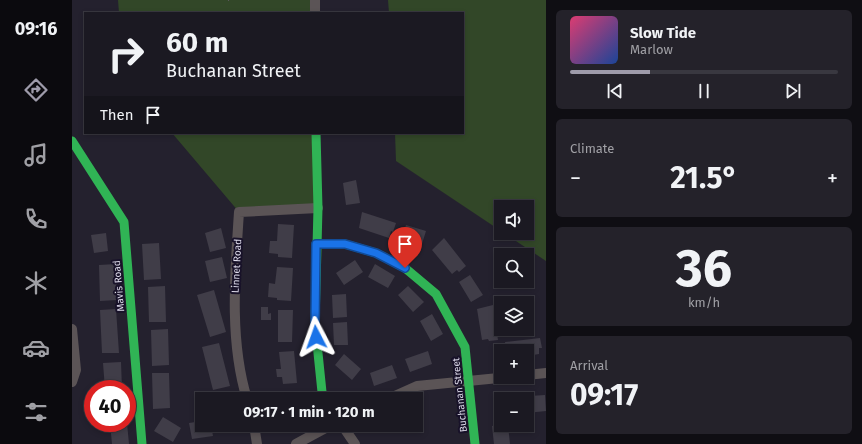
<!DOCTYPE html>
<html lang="en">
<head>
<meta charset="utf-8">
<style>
  :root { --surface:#1b1922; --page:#24222a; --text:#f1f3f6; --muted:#a0a0a5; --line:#393840; --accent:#9e9baa }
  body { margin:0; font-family:"Fira Sans",sans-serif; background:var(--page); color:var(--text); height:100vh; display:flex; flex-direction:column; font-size:15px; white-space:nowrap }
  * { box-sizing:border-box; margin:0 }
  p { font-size:13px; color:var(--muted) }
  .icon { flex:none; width:22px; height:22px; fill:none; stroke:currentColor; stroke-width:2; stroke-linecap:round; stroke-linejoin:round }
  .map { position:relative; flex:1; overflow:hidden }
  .side { display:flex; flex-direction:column; gap:10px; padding:10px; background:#0f0e13; width:316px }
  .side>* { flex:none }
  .top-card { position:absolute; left:12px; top:12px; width:380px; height:122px; border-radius:0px; box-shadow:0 2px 6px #0003,0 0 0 1px var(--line); background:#1b1922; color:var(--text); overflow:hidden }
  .buttons { position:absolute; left:422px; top:200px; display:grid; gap:8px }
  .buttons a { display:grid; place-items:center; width:40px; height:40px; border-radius:0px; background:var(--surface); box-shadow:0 2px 6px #0003,0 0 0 1px var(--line); font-size:20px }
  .speed { position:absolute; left:12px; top:380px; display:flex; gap:8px; font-size:20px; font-weight:700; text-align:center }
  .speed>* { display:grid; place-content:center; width:52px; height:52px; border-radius:50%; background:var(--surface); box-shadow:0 2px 6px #0003,0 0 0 1px var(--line); line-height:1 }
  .speed .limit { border:6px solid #d22; background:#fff; color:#111 }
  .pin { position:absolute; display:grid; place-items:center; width:34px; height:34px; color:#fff; margin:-41px -17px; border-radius:50% 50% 50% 0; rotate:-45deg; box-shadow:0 0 4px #0007 }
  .pin .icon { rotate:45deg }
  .me { position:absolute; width:44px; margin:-22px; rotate:356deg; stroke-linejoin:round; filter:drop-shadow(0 0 3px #0008) }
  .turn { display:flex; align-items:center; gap:14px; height:84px; padding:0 16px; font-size:18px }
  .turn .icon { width:52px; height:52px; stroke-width:2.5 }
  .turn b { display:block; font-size:28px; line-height:34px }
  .then { display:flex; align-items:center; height:38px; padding:0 16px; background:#0003; gap:8px; font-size:15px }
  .big { font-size:30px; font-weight:700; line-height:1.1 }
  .side .tile { flex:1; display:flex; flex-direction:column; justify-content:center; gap:6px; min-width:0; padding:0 14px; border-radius:6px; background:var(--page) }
  .side .dial { align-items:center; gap:0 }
  .dial b { font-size:52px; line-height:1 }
  .song { display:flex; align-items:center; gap:12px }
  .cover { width:48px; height:48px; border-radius:6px; background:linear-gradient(135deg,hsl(340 70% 55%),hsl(220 70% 35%)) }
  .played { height:4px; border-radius:2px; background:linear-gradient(90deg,var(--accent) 30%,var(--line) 30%) }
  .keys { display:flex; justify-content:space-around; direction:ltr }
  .heat { display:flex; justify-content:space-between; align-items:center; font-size:22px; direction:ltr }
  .trip { position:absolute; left:123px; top:392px; width:228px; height:40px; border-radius:0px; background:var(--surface); box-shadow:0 2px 6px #0003,0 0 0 1px var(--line); font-weight:700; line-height:40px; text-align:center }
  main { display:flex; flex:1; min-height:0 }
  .tab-bar { display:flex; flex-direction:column; width:72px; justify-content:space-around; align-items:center; background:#0b0a0e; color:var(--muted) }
  .tab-bar .icon { width:28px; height:28px }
  .tab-bar .on { color:var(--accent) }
  .tab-bar b { font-size:18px; color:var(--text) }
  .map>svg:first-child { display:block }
</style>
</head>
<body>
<main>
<nav class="tab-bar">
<b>09:16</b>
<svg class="icon on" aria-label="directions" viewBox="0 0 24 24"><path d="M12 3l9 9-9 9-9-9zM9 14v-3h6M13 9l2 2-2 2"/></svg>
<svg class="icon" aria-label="music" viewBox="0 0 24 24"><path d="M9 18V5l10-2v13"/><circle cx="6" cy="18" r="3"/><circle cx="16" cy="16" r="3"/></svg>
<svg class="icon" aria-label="phone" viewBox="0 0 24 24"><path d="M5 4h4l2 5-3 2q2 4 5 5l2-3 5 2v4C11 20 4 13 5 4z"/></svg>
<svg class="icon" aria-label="climate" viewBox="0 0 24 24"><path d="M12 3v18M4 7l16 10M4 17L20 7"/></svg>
<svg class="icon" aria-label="car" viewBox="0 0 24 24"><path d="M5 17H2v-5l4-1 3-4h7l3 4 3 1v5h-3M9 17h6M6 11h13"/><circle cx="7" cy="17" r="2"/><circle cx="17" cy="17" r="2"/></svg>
<svg class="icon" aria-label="filters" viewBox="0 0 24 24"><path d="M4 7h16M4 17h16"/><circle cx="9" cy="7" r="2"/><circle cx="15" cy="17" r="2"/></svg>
</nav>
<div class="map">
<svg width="474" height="444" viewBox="0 0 474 444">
  <rect width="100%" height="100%" fill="#24212e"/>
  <path fill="#324728" d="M46 0H242L243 13H47Z
    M316 0H474V261L432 233H455V207H429V231L324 161 323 133H391V13H317Z
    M100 133H245L246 208 167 212Z"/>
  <path fill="#403d48" d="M284 180 288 203 274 205 271 183Z
    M290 212 324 223 321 232 319 231 317 238 287 228Z
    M206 224 222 225 220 258 206 257V254L197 253 198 241H205Z
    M334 225 354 231 350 244 330 238Z
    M149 228 154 248 138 252 133 233Z
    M34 233 36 251 22 253 19 235Z
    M372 238 394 266 387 272 385 270 380 274 360 250Z
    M87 243 89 279 72 280 70 244Z
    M150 257 155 278 138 282 133 261Z
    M283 260 291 272 272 285 264 273Z
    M44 264 45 300 28 301 27 265Z
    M303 264 323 276 316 288 296 277Z
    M205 267 221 268 219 301 205 300V298L196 297 197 283 203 284Z
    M398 275 411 295 399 302 387 282Z
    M93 286 94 322H77L76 287Z
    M336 286 352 302 341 312 326 295Z
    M142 290 154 332 138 337 125 295Z
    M274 294 275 317 261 318 260 295Z
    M421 305 426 340 417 341 416 339 410 340 405 309Z
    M189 307H196V314L199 313V320H189Z
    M44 309 47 353H30L28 310Z
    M206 310H221L220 342H206Z
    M360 314 371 334 359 341 348 321Z
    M275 322 276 345H262L261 323Z
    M96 329 97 365 80 366 79 330Z
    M468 338 470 348H467V354L455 356V351H434L433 342Z
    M147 343 158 386 141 390 130 347Z
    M222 351 225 383 211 384 210 377H205L204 369H209L207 352Z
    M356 351 360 364 338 372 333 359Z
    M272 354 289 369 280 380 263 365Z
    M49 362 50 389H33L31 363Z
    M320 365 325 378 302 386 298 373Z
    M80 373H97L98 408 81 409Z
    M161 392 163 399H145L144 397Z
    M227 392 229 399H214L213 396Z
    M473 395 474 411 455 413V399H442V397Z
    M91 417 109 428 101 442 82 431Z
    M130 421V425H139L141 436 120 439 117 423Z
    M38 423H55L57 444H40Z
    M426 423 436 425 438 444H422L420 426 426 425Z"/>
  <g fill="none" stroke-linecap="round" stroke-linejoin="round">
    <path stroke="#5b575b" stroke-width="2" stroke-dasharray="4 2" stroke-linecap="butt" d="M156 0H157"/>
    <path stroke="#5b5456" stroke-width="10" d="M243 0V13
      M0 329 4 370 0 382
      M455 375 474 373
      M175 399C157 340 163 273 167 212L246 208
      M316 399 345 386 437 377
      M182 425 185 444
      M270 425 283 444
      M224 444 259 425"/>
    <path stroke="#30b455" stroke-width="9" d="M244 133 246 208 243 324 250 392 254 399
      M0 141 52 222 70 444
      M244 244H273L304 253 333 268 364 294 393 347 403 444"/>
  </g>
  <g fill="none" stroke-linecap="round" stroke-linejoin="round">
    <g stroke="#114b97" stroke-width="10">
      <path id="route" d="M244 337 243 324 244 244H273L304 253 333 268"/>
    </g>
    <use href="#route" stroke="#1a73e8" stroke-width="7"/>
  </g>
  <g text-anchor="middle" stroke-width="4" stroke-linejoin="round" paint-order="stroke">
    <g font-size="10" fill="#dfdcec" stroke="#181229">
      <text transform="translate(164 266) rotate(-87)" y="4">Linnet Road</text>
      <text transform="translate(46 286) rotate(-95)" y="4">Mavis Road</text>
      <text transform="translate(387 395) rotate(-96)" y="4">Buchanan Street</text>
    </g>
  </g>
</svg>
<div class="buttons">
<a><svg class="icon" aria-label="sound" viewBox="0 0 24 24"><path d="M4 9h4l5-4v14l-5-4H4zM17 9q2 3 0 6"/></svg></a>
<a><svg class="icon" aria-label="search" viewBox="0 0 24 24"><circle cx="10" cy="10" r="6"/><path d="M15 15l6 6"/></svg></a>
<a><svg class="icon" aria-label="layers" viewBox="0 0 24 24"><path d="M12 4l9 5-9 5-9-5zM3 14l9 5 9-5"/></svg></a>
<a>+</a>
<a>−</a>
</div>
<div class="speed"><div class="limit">40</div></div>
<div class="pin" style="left:333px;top:268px;background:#d93025"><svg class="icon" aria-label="arrive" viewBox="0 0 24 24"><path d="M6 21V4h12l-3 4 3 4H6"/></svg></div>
<svg class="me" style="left:244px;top:337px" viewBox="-20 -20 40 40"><path d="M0-17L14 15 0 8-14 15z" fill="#1a73e8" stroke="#fff" stroke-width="4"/></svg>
<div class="trip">09:17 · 1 min · 120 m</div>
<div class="top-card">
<div class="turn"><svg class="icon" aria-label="right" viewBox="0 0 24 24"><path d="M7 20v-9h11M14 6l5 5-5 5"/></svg><div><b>60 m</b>Buchanan Street</div></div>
<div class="then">Then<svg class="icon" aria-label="arrive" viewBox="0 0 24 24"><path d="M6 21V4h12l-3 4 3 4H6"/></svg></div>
</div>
</div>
<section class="side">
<div class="tile">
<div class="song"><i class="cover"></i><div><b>Slow Tide</b><p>Marlow</p></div></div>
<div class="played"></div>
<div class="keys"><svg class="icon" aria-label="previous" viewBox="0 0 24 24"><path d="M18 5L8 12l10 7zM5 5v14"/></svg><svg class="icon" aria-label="pause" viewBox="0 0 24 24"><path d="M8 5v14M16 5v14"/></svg><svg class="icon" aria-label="next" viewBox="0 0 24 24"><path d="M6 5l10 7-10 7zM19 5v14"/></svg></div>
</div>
<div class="tile"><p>Climate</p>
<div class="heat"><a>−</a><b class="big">21.5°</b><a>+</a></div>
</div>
<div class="tile dial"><b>36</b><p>km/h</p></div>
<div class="tile"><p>Arrival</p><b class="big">09:17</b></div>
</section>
</main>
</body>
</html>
